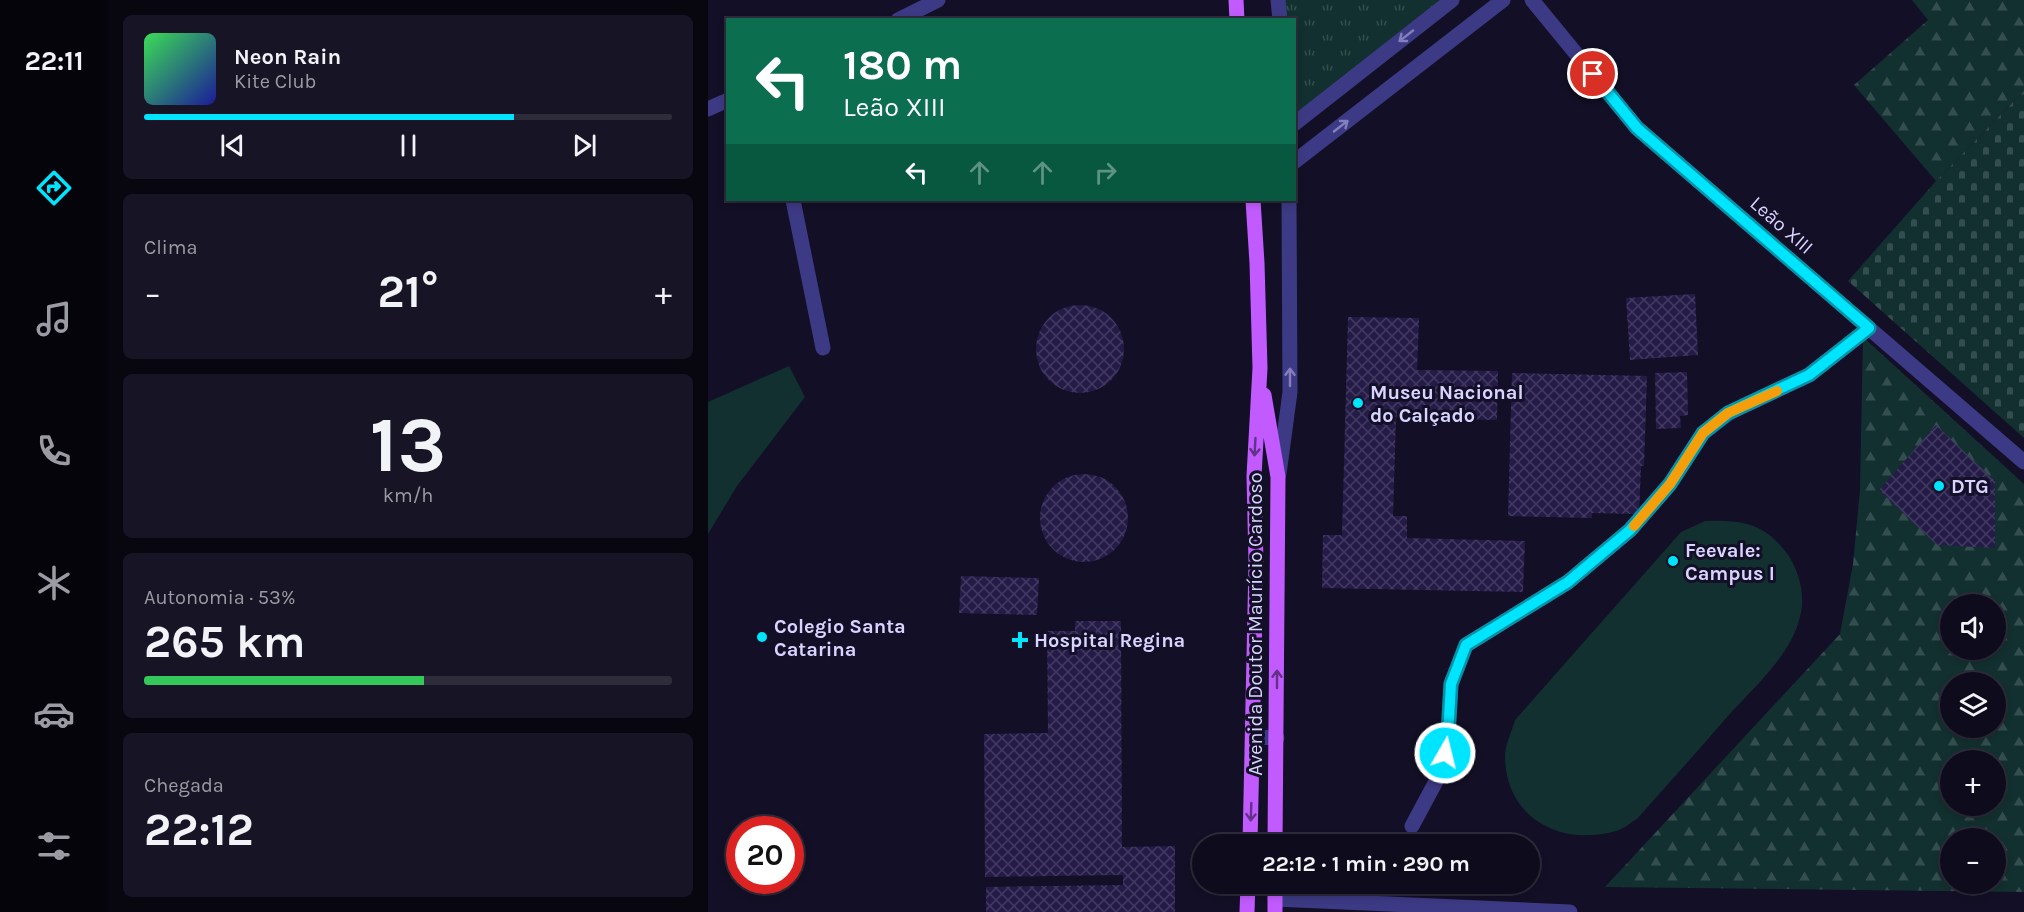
<!DOCTYPE html>
<html lang="pt">
<head>
<meta charset="utf-8">
<style>
  :root { --surface:#0e0b1c; --page:#171425; --text:#f1f3f6; --muted:#9b9ba3; --line:#2e2b3b; --accent:#00e5ff }
  body { margin:0; font-family:Karla,sans-serif; background:var(--page); color:var(--text); height:100vh; display:flex; flex-direction:column; font-size:22px; white-space:nowrap }
  * { box-sizing:border-box; margin:0 }
  p { font-size:20px; color:var(--muted) }
  .icon { flex:none; width:33px; height:33px; fill:none; stroke:currentColor; stroke-width:2; stroke-linecap:round; stroke-linejoin:round }
  .map { position:relative; flex:1; overflow:hidden }
  .details { display:flex; flex-direction:column; gap:15px; padding:15px; background:#08060f; width:600px }
  .details>* { flex:none }
  .hud { position:absolute; left:18px; top:18px; width:570px; height:183px; border-radius:0px; box-shadow:0 3px 9px #0003,0 0 0 2px var(--line); background:#0b6e4f; color:#fff; overflow:hidden }
  .controls { position:absolute; left:1232px; top:594px; display:grid; gap:12px }
  .controls a { display:grid; place-items:center; width:66px; height:66px; border-radius:50%; background:var(--surface); box-shadow:0 3px 9px #0003,0 0 0 2px var(--line); font-size:30px }
  .speed { position:absolute; left:18px; top:816px; display:flex; gap:12px; font-size:30px; font-weight:700; text-align:center }
  .speed>* { display:grid; place-content:center; width:78px; height:78px; border-radius:50%; background:var(--surface); box-shadow:0 3px 9px #0003,0 0 0 2px var(--line); line-height:1 }
  .speed .limit { border:9px solid #d22; background:#fff; color:#111 }
  .pin { position:absolute; display:grid; place-items:center; width:51px; height:51px; color:#fff; margin:-26px; border:3px solid #fff; border-radius:50%; box-shadow:0 2px 6px #0007 }
  .me { position:absolute; width:66px; margin:-33px; rotate:8deg; stroke-linejoin:round; filter:drop-shadow(0 0 4px #0008) }
  .turn { display:flex; align-items:center; gap:21px; height:126px; padding:0 18px; font-size:27px }
  .turn .icon { width:78px; height:78px; stroke-width:2.5 }
  .turn b { display:block; font-size:42px; line-height:51px }
  .lanes { display:flex; align-items:center; height:57px; padding:0 18px; background:#0003; justify-content:center; gap:30px; direction:ltr }
  .lanes .off { opacity:.35 }
  .big { font-size:45px; font-weight:700; line-height:1.1 }
  .details .card { flex:1; display:flex; flex-direction:column; justify-content:center; gap:9px; min-width:0; padding:0 21px; border-radius:9px; background:var(--page) }
  .details .dial { align-items:center; gap:0 }
  .dial b { font-size:78px; line-height:1 }
  .song { display:flex; align-items:center; gap:18px }
  .cover { width:72px; height:72px; border-radius:9px; background:linear-gradient(135deg,hsl(130 70% 55%),hsl(240 70% 35%)) }
  .played { height:6px; border-radius:3px; background:linear-gradient(90deg,var(--accent) 70%,var(--line) 70%) }
  .keys { display:flex; justify-content:space-around; direction:ltr }
  .heat { display:flex; justify-content:space-between; align-items:center; font-size:33px; direction:ltr }
  .charge { height:9px; border-radius:4px; background:linear-gradient(90deg,#34c759 53%,var(--line) 0) }
  .trip { position:absolute; left:484px; top:834px; width:348px; height:60px; border-radius:30px; background:var(--surface); box-shadow:0 3px 9px #0003,0 0 0 2px var(--line); font-weight:700; line-height:60px; text-align:center }
  main { display:flex; flex:1; min-height:0 }
  .tabs { display:flex; flex-direction:column; width:108px; justify-content:space-around; align-items:center; background:#06040b; color:var(--muted) }
  .tabs .icon { width:42px; height:42px }
  .tabs .active { color:var(--accent) }
  .tabs b { font-size:27px; color:var(--text) }
  .map>svg:first-child { display:block }
</style>
</head>
<body>
<main>
<nav class="tabs">
<b>22:11</b>
<svg class="icon active" aria-label="directions" viewBox="0 0 24 24"><path d="M12 3l9 9-9 9-9-9zM9 14v-3h6M13 9l2 2-2 2"/></svg>
<svg class="icon" aria-label="music" viewBox="0 0 24 24"><path d="M9 18V5l10-2v13"/><circle cx="6" cy="18" r="3"/><circle cx="16" cy="16" r="3"/></svg>
<svg class="icon" aria-label="phone" viewBox="0 0 24 24"><path d="M5 4h4l2 5-3 2q2 4 5 5l2-3 5 2v4C11 20 4 13 5 4z"/></svg>
<svg class="icon" aria-label="climate" viewBox="0 0 24 24"><path d="M12 3v18M4 7l16 10M4 17L20 7"/></svg>
<svg class="icon" aria-label="car" viewBox="0 0 24 24"><path d="M5 17H2v-5l4-1 3-4h7l3 4 3 1v5h-3M9 17h6M6 11h13"/><circle cx="7" cy="17" r="2"/><circle cx="17" cy="17" r="2"/></svg>
<svg class="icon" aria-label="filters" viewBox="0 0 24 24"><path d="M4 7h16M4 17h16"/><circle cx="9" cy="7" r="2"/><circle cx="15" cy="17" r="2"/></svg>
</nav>
<section class="details">
<div class="card">
<div class="song"><i class="cover"></i><div><b>Neon Rain</b><p>Kite Club</p></div></div>
<div class="played"></div>
<div class="keys"><svg class="icon" aria-label="previous" viewBox="0 0 24 24"><path d="M18 5L8 12l10 7zM5 5v14"/></svg><svg class="icon" aria-label="pause" viewBox="0 0 24 24"><path d="M8 5v14M16 5v14"/></svg><svg class="icon" aria-label="next" viewBox="0 0 24 24"><path d="M6 5l10 7-10 7zM19 5v14"/></svg></div>
</div>
<div class="card"><p>Clima</p>
<div class="heat"><a>−</a><b class="big">21°</b><a>+</a></div>
</div>
<div class="card dial"><b>13</b><p>km/h</p></div>
<div class="card"><p>Autonomia · 53%</p><b class="big">265 km</b><div class="charge"></div></div>
<div class="card"><p>Chegada</p><b class="big">22:12</b></div>
</section>
<div class="map">
<svg width="1316" height="912" viewBox="0 0 1316 912">
  <defs>
    <pattern id="grass-tufts" width="24" height="20" patternUnits="userSpaceOnUse" patternTransform="scale(1.5)"><rect width="24" height="20" fill="#12302f"/><path d="M3 7l-1-3M5 7V3M7 7l1-3M15 17l-1-3M17 17v-4M19 17l1-3" fill="none" stroke="#344d4e"/></pattern>
    <pattern id="forest-firs" width="22" height="20" patternUnits="userSpaceOnUse" patternTransform="scale(1.5)"><rect width="22" height="20" fill="#12302f"/><path d="M5 1l3.5 6h-7zM16 11l3.5 6h-7z" fill="#344d4e"/></pattern>
    <pattern id="cemetery-stones" width="16" height="16" patternUnits="userSpaceOnUse" patternTransform="scale(1.5)"><rect width="16" height="16" fill="#12302f"/><path d="M2 7V4a2 2 0 0 1 4 0v3zM10 15v-3a2 2 0 0 1 4 0v3z" fill="#344d4e"/></pattern>
    <pattern id="building-cross-hatch" width="8" height="8" patternUnits="userSpaceOnUse" patternTransform="scale(1.5)"><rect width="8" height="8" fill="#241b47"/><path d="M0 0l8 8M0 8l8-8" fill="none" stroke="#433b63"/></pattern>
  </defs>
  <rect width="100%" height="100%" fill="#130f26"/>
  <path fill="url(#grass-tufts)" d="M573 0H733L587 116 586 20 576 19Z"/>
  <path fill="url(#forest-firs)" fill-rule="evenodd" d="M1204 0H1316V91L1228 181 1146 85 1220 20Z
    M1155 337 1316 484V892L897 887 1132 634 1145 564 1152 490ZM1242 604H1287V650H1242ZM1242 682H1287V728H1242ZM1242 760H1287V806H1242ZM1242 838H1287V884H1242Z"/>
  <path fill="url(#cemetery-stones)" d="M1316 91V438L1140 281 1228 181Z"/>
  <path fill="#12302f" d="M81 366 97 397 29 486 0 534V402Z
    M997 521C1032 520 1055 522 1078 552 1091 570 1098 595 1092 617 1082 657 1046 687 1020 716 990 751 959 785 929 819 922 823 916 829 908 831 853 847 797 818 797 756 797 745 804 731 807 720L973 532Z"/>
  <path fill="url(#building-cross-hatch)" d="M987 294 990 355 922 360 918 298Z
    M328 349a44 44 0 1 1 88 0a44 44 0 1 1-88 0Z
    M640 317 711 318 709 370 790 371 789 420 688 418 685 516H699V538L817 541 815 592 614 588 615 535H634Z
    M979 372 980 415 972 416 973 428 948 429 947 373Z
    M804 373 939 376 936 466H933L931 514 884 513V518L800 516Z
    M1228 425 1287 481V548L1229 545 1171 490Z
    M332 518a44 44 0 1 1 88 0a44 44 0 1 1-88 0Z
    M253 576 331 578 329 615 251 613Z
    M367 621H413L414 847 467 846V912H278V887L415 885V875L277 877 276 734 340 733 339 631H367Z"/>
  <g fill="none" stroke-linecap="round" stroke-linejoin="round">
    <path stroke="#3d3a85" stroke-width="15" d="M570 0 572 20
      M824 0 929 128 1316 462
      M190 20 230 0
      M0 109 20 100
      M586 124 744 0
      M586 162 795 0
      M85 200 115 348
      M571 474 582 392 581 200
      M545 737 569 738
      M704 826 733 772 740 735 743 684 758 645 860 582 922 530 962 484 995 433 1021 413 1101 375 1161 328
      M567 899 862 912"/>
    <path stroke="#c25bff" stroke-width="15" d="M528 0 529 20
      M556 395 570 477 567 844
      M542 844 548 563 546 476 552 368 549 263 545 200
      M539 912 540 884
      M567 912V884"/>
  </g>
  <defs><path id="oneway-shaft" d="M-6 0H5M1.5-3L5.5 0L1.5 3" fill="none" stroke-width="1.6" stroke-linecap="round" stroke-linejoin="round" transform="scale(1.5)"/></defs>
  <g stroke="#837fbc">
    <use href="#oneway-shaft" transform="translate(698 36) rotate(142)"/>
    <use href="#oneway-shaft" transform="translate(633 126) rotate(-38)"/>
    <use href="#oneway-shaft" transform="translate(582 377) rotate(-90)"/>
  </g>
  <g stroke="#623188">
    <use href="#oneway-shaft" transform="translate(547 447) rotate(93)"/>
    <use href="#oneway-shaft" transform="translate(569 679) rotate(-90)"/>
    <use href="#oneway-shaft" transform="translate(543 812) rotate(92)"/>
  </g>
  <g fill="none" stroke-linecap="round" stroke-linejoin="round">
    <g stroke="#0095a6" stroke-width="15">
      <path id="route" d="M737 753 740 735 743 684 758 645 860 582 922 530 962 484 995 433 1020 413 1101 375 1161 328 929 128 885 74"/>
    </g>
    <use href="#route" stroke="#00e5ff" stroke-width="10"/>
    <path stroke="#f59e0b" stroke-width="10" d="M926 526 962 484 995 433 1020 413 1069 391"/>
  </g>
  <g fill="#00e5ff" stroke="#130f26" stroke-width="2">
    <circle cx="650" cy="403" r="6"/>
    <circle cx="1231" cy="486" r="6"/>
    <circle cx="965" cy="561" r="6"/>
    <circle cx="54" cy="637" r="6"/>
    <path d="M309 631h6v6h6v6h-6v6h-6v-6h-6v-6h6z"/>
  </g>
  <g text-anchor="middle" stroke-width="6" stroke-linejoin="round" paint-order="stroke">
    <g font-size="20" fill="#d9d4ff" stroke="#130f26">
      <text transform="translate(1074 225) rotate(41)" y="7">Leão XIII</text>
      <text transform="translate(547 624) rotate(-90)" y="7">Avenida Doutor Maurício Cardoso</text>
    </g>
    <g font-size="20" font-weight="bold" fill="#d9d4ff" stroke="#130f26" text-anchor="start">
      <text x="662" y="399">Museu Nacional<tspan x="662" dy="23">do Calçado</tspan></text>
      <text x="1243" y="493">DTG</text>
      <text x="977" y="557">Feevale:<tspan x="977" dy="23">Campus I</tspan></text>
      <text x="66" y="633">Colegio Santa<tspan x="66" dy="23">Catarina</tspan></text>
      <text x="326" y="647">Hospital Regina</text>
    </g>
  </g>
</svg>
<div class="controls">
<a><svg class="icon" aria-label="sound" viewBox="0 0 24 24"><path d="M4 9h4l5-4v14l-5-4H4zM17 9q2 3 0 6"/></svg></a>
<a><svg class="icon" aria-label="layers" viewBox="0 0 24 24"><path d="M12 4l9 5-9 5-9-5zM3 14l9 5 9-5"/></svg></a>
<a>+</a>
<a>−</a>
</div>
<div class="speed"><div class="limit">20</div></div>
<div class="pin" style="left:885px;top:74px;background:#d93025"><svg class="icon" aria-label="arrive" viewBox="0 0 24 24"><path d="M6 21V4h12l-3 4 3 4H6"/></svg></div>
<svg class="me" style="left:737px;top:753px" viewBox="-20 -20 40 40"><circle r="17" fill="#00e5ff" stroke="#fff" stroke-width="3"/><path d="M0-11L8 9 0 5-8 9z" fill="#fff"/></svg>
<div class="trip">22:12 · 1 min · 290 m</div>
<div class="hud">
<div class="turn"><svg class="icon" aria-label="left" viewBox="0 0 24 24"><path d="M17 20v-9H6M10 6l-5 5 5 5"/></svg><div><b>180 m</b>Leão XIII</div></div>
<div class="lanes"><svg class="icon" aria-label="left" viewBox="0 0 24 24"><path d="M17 20v-9H6M10 6l-5 5 5 5"/></svg><svg class="icon off" aria-label="ahead" viewBox="0 0 24 24"><path d="M12 20V5M6 11l6-6 6 6"/></svg><svg class="icon off" aria-label="ahead" viewBox="0 0 24 24"><path d="M12 20V5M6 11l6-6 6 6"/></svg><svg class="icon off" aria-label="right" viewBox="0 0 24 24"><path d="M7 20v-9h11M14 6l5 5-5 5"/></svg></div>
</div>
</div>
</main>
</body>
</html>
